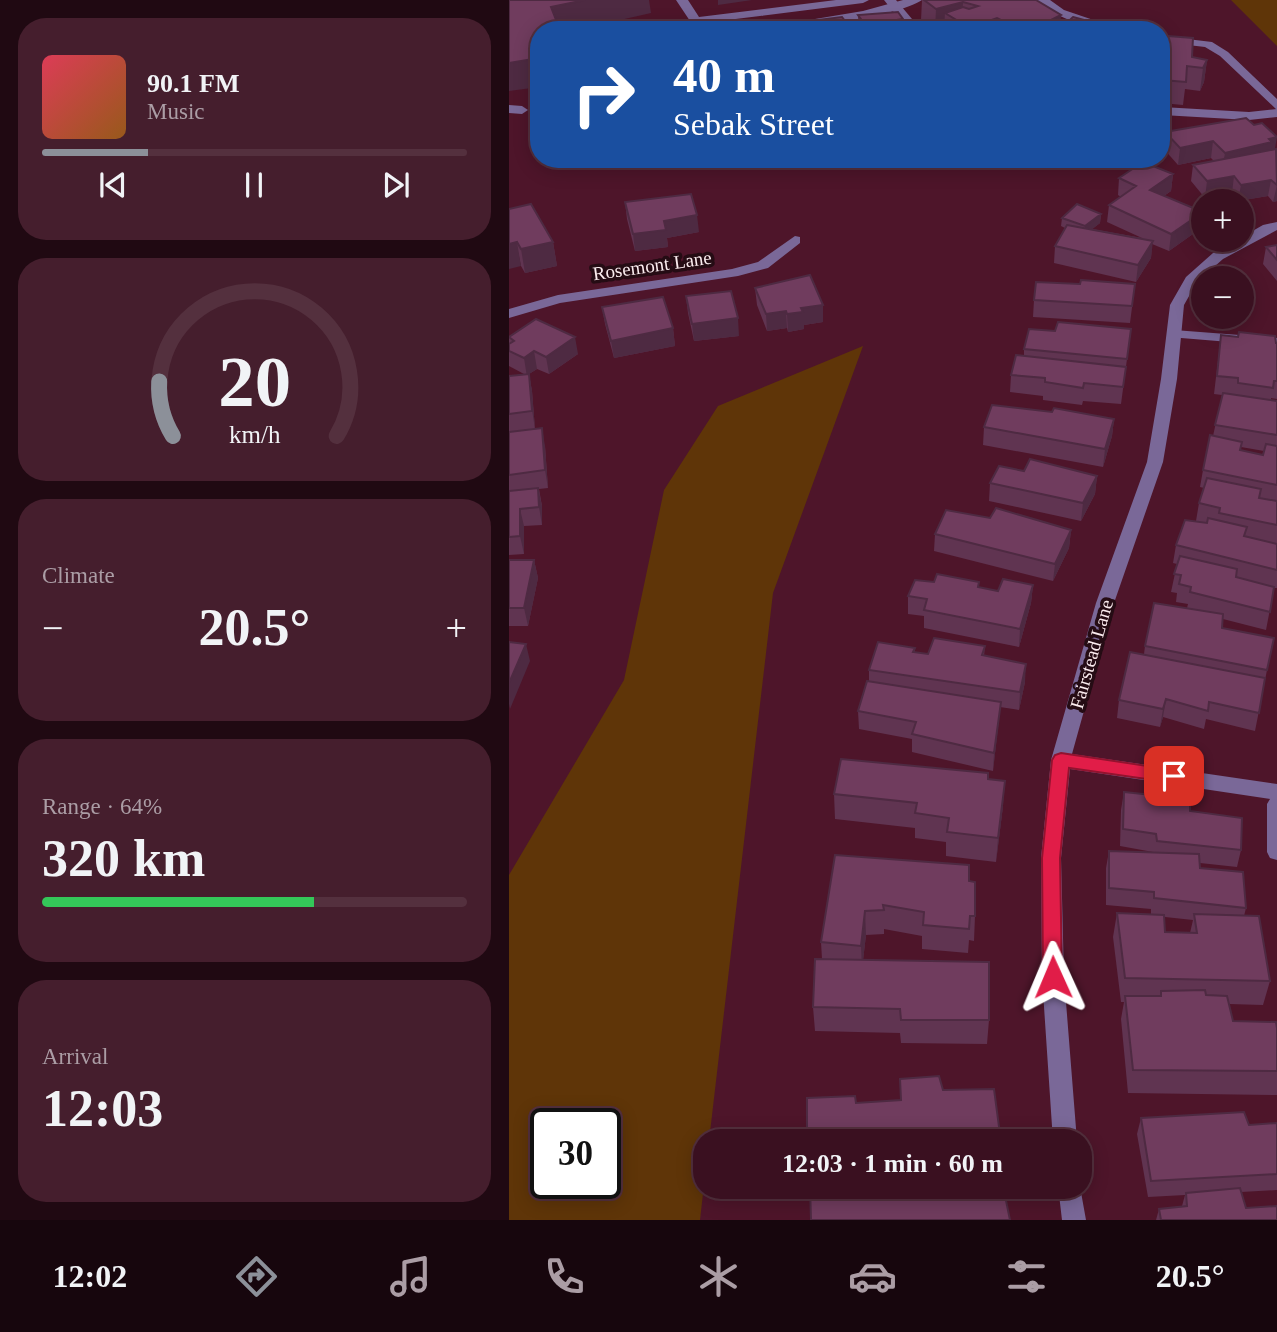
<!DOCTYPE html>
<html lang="en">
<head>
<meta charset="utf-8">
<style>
  :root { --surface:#3a1020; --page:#451e2d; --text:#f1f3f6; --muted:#ab9da5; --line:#54303e; --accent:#8c9099 }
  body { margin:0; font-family:"Times New Roman",serif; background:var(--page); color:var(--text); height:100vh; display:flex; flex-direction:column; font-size:26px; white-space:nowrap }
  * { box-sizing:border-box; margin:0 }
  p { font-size:23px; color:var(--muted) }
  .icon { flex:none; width:38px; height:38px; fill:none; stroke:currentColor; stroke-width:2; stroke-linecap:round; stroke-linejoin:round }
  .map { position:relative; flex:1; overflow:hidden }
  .details { display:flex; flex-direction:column; gap:18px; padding:18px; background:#200912; width:509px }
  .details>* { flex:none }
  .banner { position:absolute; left:21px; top:21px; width:640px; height:147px; border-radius:28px; box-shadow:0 4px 18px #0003,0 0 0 2px var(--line); background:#1a4fa0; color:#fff; overflow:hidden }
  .buttons { position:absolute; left:682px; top:189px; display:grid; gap:14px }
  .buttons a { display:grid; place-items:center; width:63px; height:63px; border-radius:50%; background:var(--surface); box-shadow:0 4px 18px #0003,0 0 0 2px var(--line); font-size:35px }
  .speed { position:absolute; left:21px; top:1108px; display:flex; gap:14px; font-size:35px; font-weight:700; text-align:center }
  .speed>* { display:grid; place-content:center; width:91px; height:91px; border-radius:50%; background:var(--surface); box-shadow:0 4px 18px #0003,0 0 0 2px var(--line); line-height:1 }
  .speed .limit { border:4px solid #111; border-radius:10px; background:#fff; color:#111 }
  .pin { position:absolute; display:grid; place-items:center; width:60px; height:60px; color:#fff; margin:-30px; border-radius:14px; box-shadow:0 4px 10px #0006 }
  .me { position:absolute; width:77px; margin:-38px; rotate:359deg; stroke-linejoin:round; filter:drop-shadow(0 0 5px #0008) }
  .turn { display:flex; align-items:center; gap:24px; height:147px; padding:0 28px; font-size:32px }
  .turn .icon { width:91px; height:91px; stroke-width:2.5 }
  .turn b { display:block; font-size:49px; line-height:60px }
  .big { font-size:52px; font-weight:800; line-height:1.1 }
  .details .widget { flex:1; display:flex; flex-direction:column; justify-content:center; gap:10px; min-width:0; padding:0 24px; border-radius:28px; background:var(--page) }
  .details .dial { align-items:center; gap:0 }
  .dial svg { height:182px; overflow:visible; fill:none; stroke:var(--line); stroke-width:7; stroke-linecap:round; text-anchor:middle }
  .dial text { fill:var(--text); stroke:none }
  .song { display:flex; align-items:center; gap:21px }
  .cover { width:84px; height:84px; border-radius:10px; background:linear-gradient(135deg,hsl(350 70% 55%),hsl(30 70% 35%)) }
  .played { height:7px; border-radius:4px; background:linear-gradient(90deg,var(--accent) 25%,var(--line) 25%) }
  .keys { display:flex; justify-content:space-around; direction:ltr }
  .heat { display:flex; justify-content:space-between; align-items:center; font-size:38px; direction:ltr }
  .charge { height:10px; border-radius:5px; background:linear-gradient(90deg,#34c759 64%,var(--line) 0) }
  .trip { position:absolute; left:184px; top:1129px; width:399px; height:70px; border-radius:28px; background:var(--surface); box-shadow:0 4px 18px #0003,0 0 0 2px var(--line); font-weight:800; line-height:70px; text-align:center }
  .menu { display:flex; height:112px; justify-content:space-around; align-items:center; background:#17060d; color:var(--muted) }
  .menu .icon { width:49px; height:49px }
  .menu .current { color:var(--accent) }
  .menu b { font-size:32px; color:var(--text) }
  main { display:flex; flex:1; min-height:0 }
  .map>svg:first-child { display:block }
</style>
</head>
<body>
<main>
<section class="details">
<div class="widget">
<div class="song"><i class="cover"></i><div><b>90.1 FM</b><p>Music</p></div></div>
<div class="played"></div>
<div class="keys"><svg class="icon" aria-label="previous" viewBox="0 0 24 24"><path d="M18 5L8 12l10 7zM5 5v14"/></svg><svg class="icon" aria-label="pause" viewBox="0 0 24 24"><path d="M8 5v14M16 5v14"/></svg><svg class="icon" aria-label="next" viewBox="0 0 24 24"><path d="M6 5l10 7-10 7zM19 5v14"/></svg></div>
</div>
<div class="widget dial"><svg viewBox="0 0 100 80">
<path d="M14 69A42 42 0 1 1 86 69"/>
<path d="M14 69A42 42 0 0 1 8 45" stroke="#8c9099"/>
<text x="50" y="56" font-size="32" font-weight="700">20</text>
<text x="50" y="72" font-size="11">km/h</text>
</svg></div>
<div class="widget"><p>Climate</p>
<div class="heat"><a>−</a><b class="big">20.5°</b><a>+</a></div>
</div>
<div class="widget"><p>Range · 64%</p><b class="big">320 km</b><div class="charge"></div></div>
<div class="widget"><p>Arrival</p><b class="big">12:03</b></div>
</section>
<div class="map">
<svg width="768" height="1220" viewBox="0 0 768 1220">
  <rect width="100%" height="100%" fill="#4e152a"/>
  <path fill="#5f3508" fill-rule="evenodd" d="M722 0H768V46Z
    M354 346 264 593 200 1141H196V1176L191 1220H0V875L115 680 155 490 209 406ZM37 1124H96V1183H37Z"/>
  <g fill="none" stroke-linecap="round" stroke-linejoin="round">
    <path fill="#7a6898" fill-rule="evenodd" d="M375 0H387L403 19 419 30C397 30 388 16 375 0Z
      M187 18 191 19V23L154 30H125Z
      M0 105 13 106 19 110 13 114 0 113Z
      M653 107 740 112 768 109V117L740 120 653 115Z
      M665 330 768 338V346L660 337 658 334 660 331Z
      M768 796V860L761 858 758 852V804L761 799Z"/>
    <path fill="#7a6898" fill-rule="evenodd" d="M167 0H179L190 17 327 0H360L354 3 194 23 199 30H187Z
      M394 0H413C389 17 284 30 252 30L258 27 354 11Z
      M768 222V230L714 259 688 282 675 305 668 379 654 462 605 603 563 754 768 784V800L561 769 552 858 555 977 568 1141H544L533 977 532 858 542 760 587 603 638 462 652 379 661 305 677 277 704 253 728 240H733V237L754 225Z
      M286 236 291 237V243L259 268 229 276 51 303 0 318V309L49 295 223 269 249 262Z
      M570 1181 577 1220H553L549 1186H570Z"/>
    <path fill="#7a6898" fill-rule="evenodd" d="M527 0H541L555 10 614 30C585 30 548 20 527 0Z
      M653 36 703 42 719 52 768 99V110L711 56 696 47 653 42Z"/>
  </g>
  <path fill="#603451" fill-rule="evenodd" d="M413 0H527L551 29 583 22V26L604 30H435V28L425 30 412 20Z
    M349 15 394 30H306L309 29V20L349 29Z
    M653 39 683 57 698 60 695 82 691 91 676 89 674 105 653 103Z
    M656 132 768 150V201L764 202 759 196 729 201 723 193 696 198 682 181 684 165 705 161 702 158 669 165 654 148Z
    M664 174 662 191 655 196 694 212 691 229 660 251 643 244 642 258 627 282 545 263 546 246 556 228 552 226 553 218 592 214 591 223 583 229 633 238 598 222 600 205 612 197 609 195 610 178Z
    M116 202 190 232 158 238 159 247 126 251 118 219Z
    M0 209 44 242 48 266 16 273 12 266Z
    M768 245V281L754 264 757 247Z
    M571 284H626L621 323 524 317 525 300Z
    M246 288 314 305V322L295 325V329L279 332 278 328 258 331 248 305Z
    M177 296 230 336 185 341 179 313Z
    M93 307 164 328 166 346 105 358 96 324Z
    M622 329 612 404 574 401 573 405 534 400V396L501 392 502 375 515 356V349Z
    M712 335 768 343V399L762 398V400L768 401V588H765L757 630 714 619 713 628 758 670 746 731 697 719 695 729 654 717 651 727 608 718 610 700 635 654 636 646 678 608 679 604 667 602 668 593 662 592 668 564 664 563 667 545 687 521 690 503 695 488 691 487 694 470 704 436 713 395 705 394ZM732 447 755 451 754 455 732 451Z
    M0 337 69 354 40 374 28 369 20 374 23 391 26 429 36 446 39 488 30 489 33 506V525L15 526V554L0 555V376L15 374 0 366Z
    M605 419 603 436 594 467 474 445 475 427Z
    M515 471 588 476 586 494 572 521 480 501 481 483Z
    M481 518 562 530 560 548 544 581 425 551 426 534Z
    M0 560H25L29 578 19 626H0Z
    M524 585 522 603 510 647 415 628V616L399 614V596L470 587 489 591Z
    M476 646 475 656 516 682 510 710 491 707 484 771 403 752V739L350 729 349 711 360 681V670L406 648V652L419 654Z
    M479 779 494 806 487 862 437 856V842L406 838V828L326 819 325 794Z
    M615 792 681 811 732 850 728 867 691 863V868L737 908 735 916 761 981 754 1005 720 1004 724 1021 768 1028V1095L619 1093 612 1019 615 1002H612L604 937 608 913 642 914V909L597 905V868L600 851 644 852 611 846 612 810ZM656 917 684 920 681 933 656 932Z
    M326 855 460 881 466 916 465 941 460 940 459 953 413 949V936L375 929V934L357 935 354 960 480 1020 478 1044 392 1043 391 1033 306 1031 304 1007 313 959 312 942Z
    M391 1079 434 1090 491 1134 490 1141H298L347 1103 391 1100Z
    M632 1118 740 1125 768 1123V1190L732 1192 737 1208 768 1220H647L650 1209 673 1206 676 1195 639 1197 628 1134Z"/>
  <path fill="#4e2a42" d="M76 0H140L142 13 67 30H45L42 7Z
    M209 0H243L209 5Z
    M454 2 453 23 436 13 435 28 426 30 427 9Z
    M552 15 551 30H530V26Z
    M488 18V30H465L480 21Z
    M394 19V30H381V21Z
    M30 58V87L0 91V63Z
    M698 60 695 82 691 91 694 68Z
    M768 137 765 154 713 170 716 153Z
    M704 141 702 158 669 165 671 148Z
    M664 174 662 191 639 207 641 190Z
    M725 176 723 193 696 198 698 181Z
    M762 180 759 196 729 201 732 185Z
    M768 185V201L764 202Z
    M694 212 691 229 660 251 662 234Z
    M592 214 591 223 576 235V226Z
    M188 215 190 232 158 238 159 247 126 251 124 234 155 221Z
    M644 241 642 258 627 282 629 265Z
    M8 242 12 266 0 269V244Z
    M44 242 48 266 16 273 12 249Z
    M314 305V322L295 325V329L279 332 278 314 292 308Z
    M277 311 278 328 258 331 257 314Z
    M229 318 230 336 185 341 183 324Z
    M164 328 166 346 105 358 102 341Z
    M66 337 69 354 40 374 37 357Z
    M25 351 28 369 20 374 23 391 26 429 15 358Z
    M605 419 603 436 594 467 596 449Z
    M33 428 36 446 39 488 36 470Z
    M588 476 586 494 572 521 574 503Z
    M29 488 33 506V525L30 507Z
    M11 509 15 526V554L11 536Z
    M562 530 560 548 544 581 546 564Z
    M25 560 29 578 19 626 15 608Z
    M524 585 522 603 510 647 511 629Z
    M17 644 21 661 1 709 0 704V683Z
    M517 664 516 682 510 710 511 692Z
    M657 699 654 717 651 727 654 709Z
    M492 702 490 719 484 771 485 753Z
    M496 781 494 806 487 862 489 838Z
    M356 911 357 935 353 970 352 946Z"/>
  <path fill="#703c5e" stroke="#4e2a42" stroke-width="2" d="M0 0H76L42 7 51 30H30V58L0 63Z
    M415 0H527L552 15 530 26 536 28 533 30H480L496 22 488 18 480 21 484 23 464 30 436 13 454 7 460 9 469 6 454 2 427 9Z
    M389 12 394 19 381 21 387 30H360L349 15Z
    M333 17 340 26 347 25 350 30H315L309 20Z
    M564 17 583 22 581 25 604 30H550Z
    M297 23 300 30H276L273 25Z
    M659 36 684 38 683 57 698 60 694 68 678 66 677 82 653 80 655 64 653 63V39L657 40Z
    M737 118 745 125 753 123 768 137 760 139 763 142 716 153 704 141 671 148 656 132Z
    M767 149 768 185 762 180 732 185 725 176 698 181 684 165Z
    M634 162 664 174 641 190 694 212 662 234 600 205 627 186 610 178Z
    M182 194 188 215 155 221 157 230 124 234 116 202Z
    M22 204 44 242 12 249 8 242 0 244V209Z
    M568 204 592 214 576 226 553 218Z
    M558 225 644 241 629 265 546 246Z
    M768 245V260L757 247Z
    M301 275 314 305 292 308 294 312 278 314 277 311 257 314 246 288Z
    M572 280 626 284 623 306 525 300 527 282 571 284Z
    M222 291 229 318 183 324 177 296Z
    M154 297 164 328 102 341 93 307Z
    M27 319 66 337 37 357 25 351 15 358 0 351V344L5 341 0 337Z
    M549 322 622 329 618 359 515 349 520 329 546 331Z
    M730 332 766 336 767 343H768V381H765L764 388 729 383V378L708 376 712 335 729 337Z
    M507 355 617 367 614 387 575 383 574 388 536 382V378L502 375Z
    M20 374 23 411 0 414V376Z
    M714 393 768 401V435L706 425Z
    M483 405 543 412 545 408 605 419 596 449 475 427Z
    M33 428 36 470 0 475V432Z
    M701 435 733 442 731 450 754 455 757 444 768 446V485L694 470Z
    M521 459 588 476 574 503 481 483 490 466 515 471Z
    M698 478 752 489 750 498 768 501V525L710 513 711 508 690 503Z
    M29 488 30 507 11 509V536L0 537V491Z
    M487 508 562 530 546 564 426 534 437 510 481 518Z
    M699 518 738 527 735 536 768 544V570L667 545 676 520 698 523Z
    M671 556 728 569 727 577 765 587 761 612 681 592 682 587 670 584 672 575 665 574Z
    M0 560H25L15 608H0Z
    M428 574 470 582 469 587 489 591 494 579 524 585 511 629 415 610 418 599 399 596 406 580 425 582Z
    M645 603 714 614 713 628 765 638 758 670 636 646Z
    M425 638 476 646 473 655 517 664 511 692 360 670 369 642 406 648 404 652 419 654Z
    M0 642 17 644 0 683Z
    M621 652 756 678 750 713 700 702 699 711 657 699 654 709 610 700Z
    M358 681 492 702 485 753 403 734 407 722 349 711Z
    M332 759 479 773V779L496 781 489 838 438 832 440 818 406 813 408 803 325 794Z
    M615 792 681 799V811L733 818 732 850 648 841 647 834 614 829Z
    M600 851 690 854 691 868 734 872 737 908 645 898V892L600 888Z
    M326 855 460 865V881L466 882V916H461L460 929 414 925 415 912 374 905 375 910 356 911 352 946 312 942Z
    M608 913 655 915 656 932 688 933 685 914 750 916 761 981 616 978Z
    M306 959 480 962V1020H392L391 1009 304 1007Z
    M696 990 697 995 718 996 724 1021 767 1022 768 1028V1071L624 1070 616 996H652V991Z
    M430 1076 434 1090 485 1089 491 1134 386 1141H298V1098L346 1096 347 1103 392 1100 391 1079Z
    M735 1112 740 1125 768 1123V1174L642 1181 632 1118Z
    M301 1186H354L356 1200 429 1194 428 1186H494L501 1220H302Z
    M731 1188 737 1208 768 1206V1220H652L650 1209 678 1206 677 1193Z"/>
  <path fill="#e11d48" stroke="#92132f" stroke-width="2" d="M552 753 665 770 672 771 674 776 672 781 665 783 560 768 551 858 553 977 551 983 544 985 537 983 534 977 533 858 543 760 546 755Z"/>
  <g text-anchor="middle" stroke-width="7" stroke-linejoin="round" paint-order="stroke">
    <g font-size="19" fill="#fbecef" stroke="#250c14">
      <text transform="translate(143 265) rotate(-8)" y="7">Rosemont Lane</text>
      <text transform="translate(582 654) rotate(-74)" y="7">Fairstead Lane</text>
    </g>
  </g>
</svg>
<div class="buttons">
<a>+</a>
<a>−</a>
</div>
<div class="speed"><div class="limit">30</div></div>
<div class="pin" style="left:665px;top:776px;background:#d93025"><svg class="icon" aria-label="arrive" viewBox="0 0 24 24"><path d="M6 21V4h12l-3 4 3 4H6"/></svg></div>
<svg class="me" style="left:544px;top:977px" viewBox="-20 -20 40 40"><path d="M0-17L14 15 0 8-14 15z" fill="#e11d48" stroke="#fff" stroke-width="4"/></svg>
<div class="trip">12:03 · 1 min · 60 m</div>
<div class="banner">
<div class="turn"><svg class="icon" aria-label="right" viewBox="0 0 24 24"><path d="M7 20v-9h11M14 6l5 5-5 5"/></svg><div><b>40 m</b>Sebak Street</div></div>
</div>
</div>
</main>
<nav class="menu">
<b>12:02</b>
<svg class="icon current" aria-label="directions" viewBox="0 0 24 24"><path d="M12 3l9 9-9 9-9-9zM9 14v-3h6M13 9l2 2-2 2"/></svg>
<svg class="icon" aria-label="music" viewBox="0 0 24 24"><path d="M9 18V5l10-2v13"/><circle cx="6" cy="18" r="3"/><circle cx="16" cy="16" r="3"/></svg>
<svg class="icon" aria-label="phone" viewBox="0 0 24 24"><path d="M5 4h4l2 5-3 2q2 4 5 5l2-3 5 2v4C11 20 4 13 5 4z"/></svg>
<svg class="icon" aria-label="climate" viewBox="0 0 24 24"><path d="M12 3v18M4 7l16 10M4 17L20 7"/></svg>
<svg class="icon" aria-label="car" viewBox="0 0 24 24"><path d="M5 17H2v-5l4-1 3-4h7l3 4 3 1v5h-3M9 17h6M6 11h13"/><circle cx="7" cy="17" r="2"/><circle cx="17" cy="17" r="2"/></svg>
<svg class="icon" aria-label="filters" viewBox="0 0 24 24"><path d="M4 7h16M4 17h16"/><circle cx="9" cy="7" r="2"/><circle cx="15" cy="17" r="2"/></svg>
<b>20.5°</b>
</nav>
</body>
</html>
